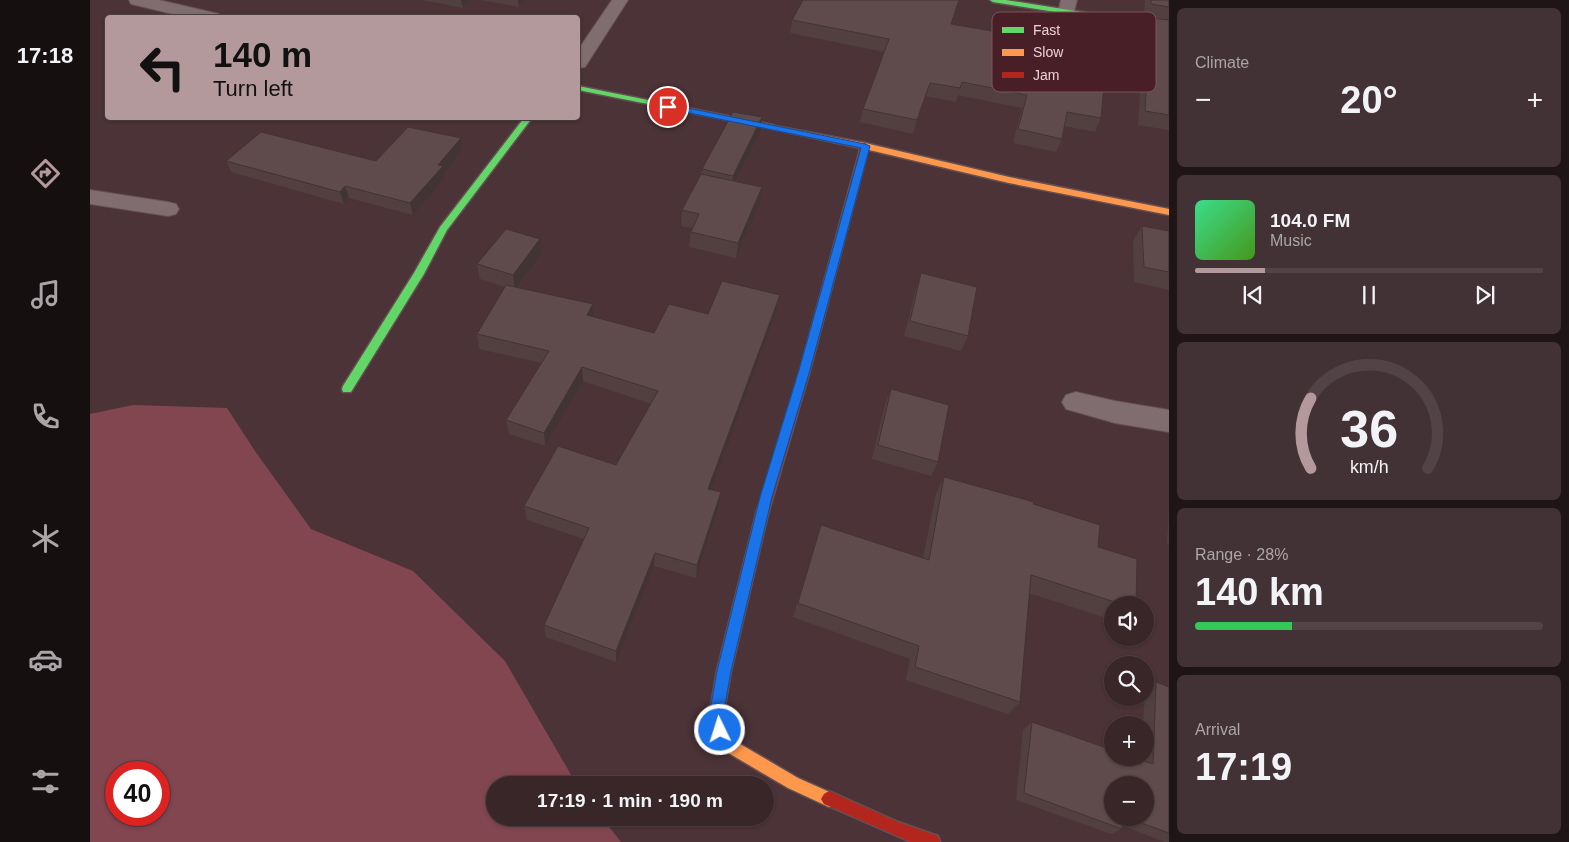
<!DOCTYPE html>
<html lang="en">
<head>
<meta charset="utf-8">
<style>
  :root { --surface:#382629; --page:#433235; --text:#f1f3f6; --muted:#aba5a8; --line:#524346; --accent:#b4999c }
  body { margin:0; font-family:Helvetica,sans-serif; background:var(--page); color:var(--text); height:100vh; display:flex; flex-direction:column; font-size:19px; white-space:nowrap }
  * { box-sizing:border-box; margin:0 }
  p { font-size:16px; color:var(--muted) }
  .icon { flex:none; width:28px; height:28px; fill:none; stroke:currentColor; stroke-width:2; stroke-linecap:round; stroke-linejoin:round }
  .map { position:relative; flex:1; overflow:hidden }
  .panel { display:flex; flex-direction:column; gap:8px; padding:8px; background:#1f1517; width:400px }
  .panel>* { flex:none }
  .hud { position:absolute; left:15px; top:15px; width:475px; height:105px; border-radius:5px; box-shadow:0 1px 4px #0004,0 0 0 1px var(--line); background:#b4999c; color:#111; overflow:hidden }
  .tools { position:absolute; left:1014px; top:596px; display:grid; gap:10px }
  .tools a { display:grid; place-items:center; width:50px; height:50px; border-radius:50%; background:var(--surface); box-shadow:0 1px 4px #0004,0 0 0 1px var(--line); font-size:25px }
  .speed { position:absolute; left:15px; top:761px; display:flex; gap:10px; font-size:25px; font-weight:700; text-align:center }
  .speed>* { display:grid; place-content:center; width:65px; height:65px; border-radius:50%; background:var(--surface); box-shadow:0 1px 4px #0004,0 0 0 1px var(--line); line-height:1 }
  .speed .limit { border:8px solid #d22; background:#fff; color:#111 }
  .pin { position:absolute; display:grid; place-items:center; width:42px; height:42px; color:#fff; margin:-21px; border:2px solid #fff; border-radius:50%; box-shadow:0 1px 5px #0007 }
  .me { position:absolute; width:55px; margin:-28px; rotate:356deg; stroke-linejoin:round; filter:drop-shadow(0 0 4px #0008) }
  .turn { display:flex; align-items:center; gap:18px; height:105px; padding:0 25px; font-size:22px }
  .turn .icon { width:65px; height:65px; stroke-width:2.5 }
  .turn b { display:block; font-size:35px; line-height:42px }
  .big { font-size:38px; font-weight:700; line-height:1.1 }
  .panel .card { flex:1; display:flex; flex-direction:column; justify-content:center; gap:8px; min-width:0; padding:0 18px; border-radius:8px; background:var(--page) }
  .panel .dial { align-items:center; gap:0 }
  .dial svg { height:130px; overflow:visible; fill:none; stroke:var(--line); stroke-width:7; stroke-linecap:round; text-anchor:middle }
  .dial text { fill:var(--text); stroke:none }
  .song { display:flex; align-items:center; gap:15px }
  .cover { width:60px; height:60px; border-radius:8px; background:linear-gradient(135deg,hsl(150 70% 55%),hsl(100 70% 35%)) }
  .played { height:5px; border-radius:2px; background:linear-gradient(90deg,var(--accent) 20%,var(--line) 20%) }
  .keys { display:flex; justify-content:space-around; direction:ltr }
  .heat { display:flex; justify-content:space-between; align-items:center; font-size:28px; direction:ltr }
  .charge { height:8px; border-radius:4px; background:linear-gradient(90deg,#34c759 28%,var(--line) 0) }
  .trip { position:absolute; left:396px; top:776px; width:288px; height:50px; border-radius:25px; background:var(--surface); box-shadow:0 1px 4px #0004,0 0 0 1px var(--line); font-weight:700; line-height:50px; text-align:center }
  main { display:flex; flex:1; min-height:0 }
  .tabs { display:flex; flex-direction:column; width:90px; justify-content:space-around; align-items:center; background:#160f10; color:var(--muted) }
  .tabs .icon { width:35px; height:35px }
  .tabs .active { color:var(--accent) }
  .tabs b { font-size:22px; color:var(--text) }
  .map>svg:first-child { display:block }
</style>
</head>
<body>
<main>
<nav class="tabs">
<b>17:18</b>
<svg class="icon active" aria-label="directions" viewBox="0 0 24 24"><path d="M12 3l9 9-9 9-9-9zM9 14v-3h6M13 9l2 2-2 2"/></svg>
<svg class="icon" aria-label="music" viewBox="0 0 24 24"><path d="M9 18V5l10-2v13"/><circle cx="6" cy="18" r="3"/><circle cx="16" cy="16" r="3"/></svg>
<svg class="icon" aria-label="phone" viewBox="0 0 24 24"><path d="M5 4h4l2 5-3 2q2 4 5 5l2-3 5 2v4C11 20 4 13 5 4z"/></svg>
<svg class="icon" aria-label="climate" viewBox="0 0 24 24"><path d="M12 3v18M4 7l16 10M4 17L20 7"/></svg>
<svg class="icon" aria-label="car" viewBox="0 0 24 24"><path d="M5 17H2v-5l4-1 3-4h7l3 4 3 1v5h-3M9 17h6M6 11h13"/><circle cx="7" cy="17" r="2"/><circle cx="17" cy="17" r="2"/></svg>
<svg class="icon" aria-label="filters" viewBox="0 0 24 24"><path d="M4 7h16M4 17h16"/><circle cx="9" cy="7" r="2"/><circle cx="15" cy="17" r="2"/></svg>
</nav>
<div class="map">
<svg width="1079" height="842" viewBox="0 0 1079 842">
  <rect width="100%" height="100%" fill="#4b3337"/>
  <path fill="#814650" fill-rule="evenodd" d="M43 405 137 408 165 451 221 529 323 571 415 661 487 785H405V818H512L531 842H0V414ZM26 772H69V815H26Z"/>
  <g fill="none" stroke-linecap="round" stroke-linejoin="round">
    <g stroke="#655053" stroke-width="2">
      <path id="street" d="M39 0H69L129 14 131 18H99L41 4Z
        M522 0H538L495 67 488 68V50Z
        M971 0H987L983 16 977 17 971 16 968 12Z
        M0 190 78 202 86 204 89 209 86 214 78 216 0 204Z
        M986 392 1025 401 1079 410V432L1025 423 976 409 972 402 976 395Z"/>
    </g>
    <g stroke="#655053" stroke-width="3">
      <path id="fast" d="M900 0H916L1079 26V30L903 2Z
        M488 86 683 125 687 127 683 129 488 90Z
        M434 118H442L357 230 334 274 261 392H253L252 389 253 386 324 273 350 227Z"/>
    </g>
    <g stroke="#655053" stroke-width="3">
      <path id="slow" d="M680 125 775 143 919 177 1079 209V215L919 183 775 149 683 129 679 127Z
        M672 509 676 510 678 514 641 671 635 705 637 728 645 741 708 778 744 794 747 799 744 804 739 807 698 788 635 751 623 730 621 705 627 671 666 514 668 510Z"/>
    </g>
    <g stroke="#655053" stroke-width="3">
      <path id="jam" d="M775 143 779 146 720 370 678 514 676 518 672 519 668 518 666 514 710 370 771 146Z
        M739 791 808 822 848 836 850 842H821L734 804 731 799 734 794Z"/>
    </g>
    <use href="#street" fill="#806d6f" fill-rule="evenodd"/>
    <use href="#fast" fill="#63d668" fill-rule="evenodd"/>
    <use href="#slow" fill="#ff974d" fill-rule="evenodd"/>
    <use href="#jam" fill="#b3261e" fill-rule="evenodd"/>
  </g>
  <path fill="#524040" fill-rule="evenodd" d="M333 0H380L373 8Z
    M390 0H436L429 7Z
    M1055 0H1079V130L1048 125 1054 31 1060 18 1054 17Z
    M934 16 976 79 1011 118 1005 132 975 126 972 139 966 152 923 143 932 108 868 95 866 102 836 96 823 134 770 122 773 109 794 52 700 33 702 20 862 24 928 35 929 29Z
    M672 117 670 133 646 182 670 203 646 258 599 247 601 232 602 228 591 226 592 210 611 174 612 169Z
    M371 138 373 149 354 173 355 178 323 215 259 198 254 204 141 172 136 161H286Z
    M1052 226 1079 231V290L1044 282 1043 241Z
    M452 254 428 287 503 317 564 333 618 314 690 295 687 310 621 490 631 492 629 506 606 578 564 566 526 662 456 637 454 625 494 539 437 520 434 506 526 465 561 404 493 381 455 446 419 434 416 420 452 363 389 349 387 334 415 287 390 279 387 264Z
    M831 273 878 336 871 351 814 336 826 289Z
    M801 389 848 462 841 476 782 459 795 404Z
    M854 477 943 504 1008 547 1046 605H1022V620L939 593 930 702 918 714 816 680 820 659 703 617 731 525 833 558 846 493Z
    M1079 507V545L1077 544Z
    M1066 682 1079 687V842H1075L1033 826 1032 829 1021 834 926 800 933 730 942 722 1052 760V758H1055V725H1053L1055 691ZM1055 785V818H1022Z"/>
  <path fill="#423434" d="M371 0H380L373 8Z
    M428 0H436L429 7Z
    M840 83 836 96 823 134 827 120Z
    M672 117 670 133 641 191 643 176Z
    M371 138 373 149 354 173 355 178 323 215 320 203 348 165Z
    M255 186 259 198 254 204 250 192Z
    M672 187 670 203 646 258 648 243Z
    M450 239 452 254 425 290 423 275Z
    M690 295 687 310 617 502 618 489Z
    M503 304 504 319 497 315Z
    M492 367 493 381 455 446 454 433Z
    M631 492 629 506 606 578 607 565Z
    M565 553 564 566 526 662V651Z"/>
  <path fill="#5f4b4b" stroke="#423434" d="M713 0H869L861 24 931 36 934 16 983 24 976 79 1014 86 1011 118 977 112 972 139 928 129 937 95 872 82 870 88 840 83 827 120 773 109 799 39 702 20Z
    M1061 0H1079V7L1061 4Z
    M1060 18 1079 20V115L1055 111Z
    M643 112 672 117 643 176 612 169Z
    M318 127 371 138 348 165 353 166 320 203 255 186 250 192 136 161 171 132 286 161Z
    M611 174 672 187 648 243 601 232 609 214 592 210Z
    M1052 226 1079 231V272L1054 267Z
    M416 229 450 239 423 275 387 264Z
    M831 273 887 287 878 336 820 321Z
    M632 281 690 295 618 489 631 492 607 565 565 553 526 651 454 625 499 528 434 506 468 446 526 465 568 391 492 367 454 433 416 420 459 351 387 334 416 285 503 304 497 315 564 333 579 304 618 314Z
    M801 389 859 405 848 462 788 445Z
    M854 477 944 502 943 504 1010 525 1008 547 1047 559 1046 605H1034L941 575 930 702 825 667 829 646 708 603 731 525 839 560Z
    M1066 682 1079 687V833L1038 818H1055V785H1022V818H1033L1032 829 934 793 942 722 1022 750V758H1045L1063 764Z"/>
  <path fill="#1a73e8" stroke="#114b97" d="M578 104 775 144 780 146 720 370 682 497 641 671 635 705 637 730 635 735 630 737 625 735 621 705 627 671 670 497 709 370 771 148 575 108V105Z"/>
  <rect x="902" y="12" width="164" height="80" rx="8" fill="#491f27" stroke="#7a545b" stroke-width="1"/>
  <rect x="912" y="27" width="22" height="6" fill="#63d668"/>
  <rect x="912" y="49" width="22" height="7" fill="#ff974d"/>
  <rect x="912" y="72" width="22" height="6" fill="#b3261e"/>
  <g font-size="14" fill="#edd0d3">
    <text x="943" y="35">Fast</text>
    <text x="943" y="57">Slow</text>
    <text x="943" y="80">Jam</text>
  </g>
</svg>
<div class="tools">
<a><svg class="icon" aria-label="sound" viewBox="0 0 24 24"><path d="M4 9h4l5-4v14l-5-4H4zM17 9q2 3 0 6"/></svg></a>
<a><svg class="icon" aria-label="search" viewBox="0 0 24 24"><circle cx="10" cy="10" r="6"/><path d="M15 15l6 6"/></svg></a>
<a>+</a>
<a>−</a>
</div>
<div class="speed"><div class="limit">40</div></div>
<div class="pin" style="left:578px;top:107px;background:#d93025"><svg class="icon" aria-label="arrive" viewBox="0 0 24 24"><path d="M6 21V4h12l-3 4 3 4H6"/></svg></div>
<svg class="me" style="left:630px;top:730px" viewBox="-20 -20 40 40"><circle r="17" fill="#1a73e8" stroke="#fff" stroke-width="3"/><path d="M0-11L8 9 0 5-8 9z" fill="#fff"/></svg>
<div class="trip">17:19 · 1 min · 190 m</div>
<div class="hud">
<div class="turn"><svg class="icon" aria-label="left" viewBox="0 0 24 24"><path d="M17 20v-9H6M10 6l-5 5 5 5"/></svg><div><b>140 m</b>Turn left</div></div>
</div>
</div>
<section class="panel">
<div class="card"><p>Climate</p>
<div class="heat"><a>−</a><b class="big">20°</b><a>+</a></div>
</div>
<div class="card">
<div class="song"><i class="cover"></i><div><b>104.0 FM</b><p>Music</p></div></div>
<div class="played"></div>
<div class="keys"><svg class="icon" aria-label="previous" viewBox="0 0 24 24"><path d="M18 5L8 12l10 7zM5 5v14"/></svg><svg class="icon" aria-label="pause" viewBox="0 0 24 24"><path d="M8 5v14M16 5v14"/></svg><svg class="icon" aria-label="next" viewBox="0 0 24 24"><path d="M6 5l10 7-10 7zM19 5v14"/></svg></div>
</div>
<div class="card dial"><svg viewBox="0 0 100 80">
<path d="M14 69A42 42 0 1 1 86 69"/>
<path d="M14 69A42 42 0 0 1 14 26" stroke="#b4999c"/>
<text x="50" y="56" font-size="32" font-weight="700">36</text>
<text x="50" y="72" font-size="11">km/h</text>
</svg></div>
<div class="card"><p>Range · 28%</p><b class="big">140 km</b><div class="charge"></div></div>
<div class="card"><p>Arrival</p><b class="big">17:19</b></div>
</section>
</main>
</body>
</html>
